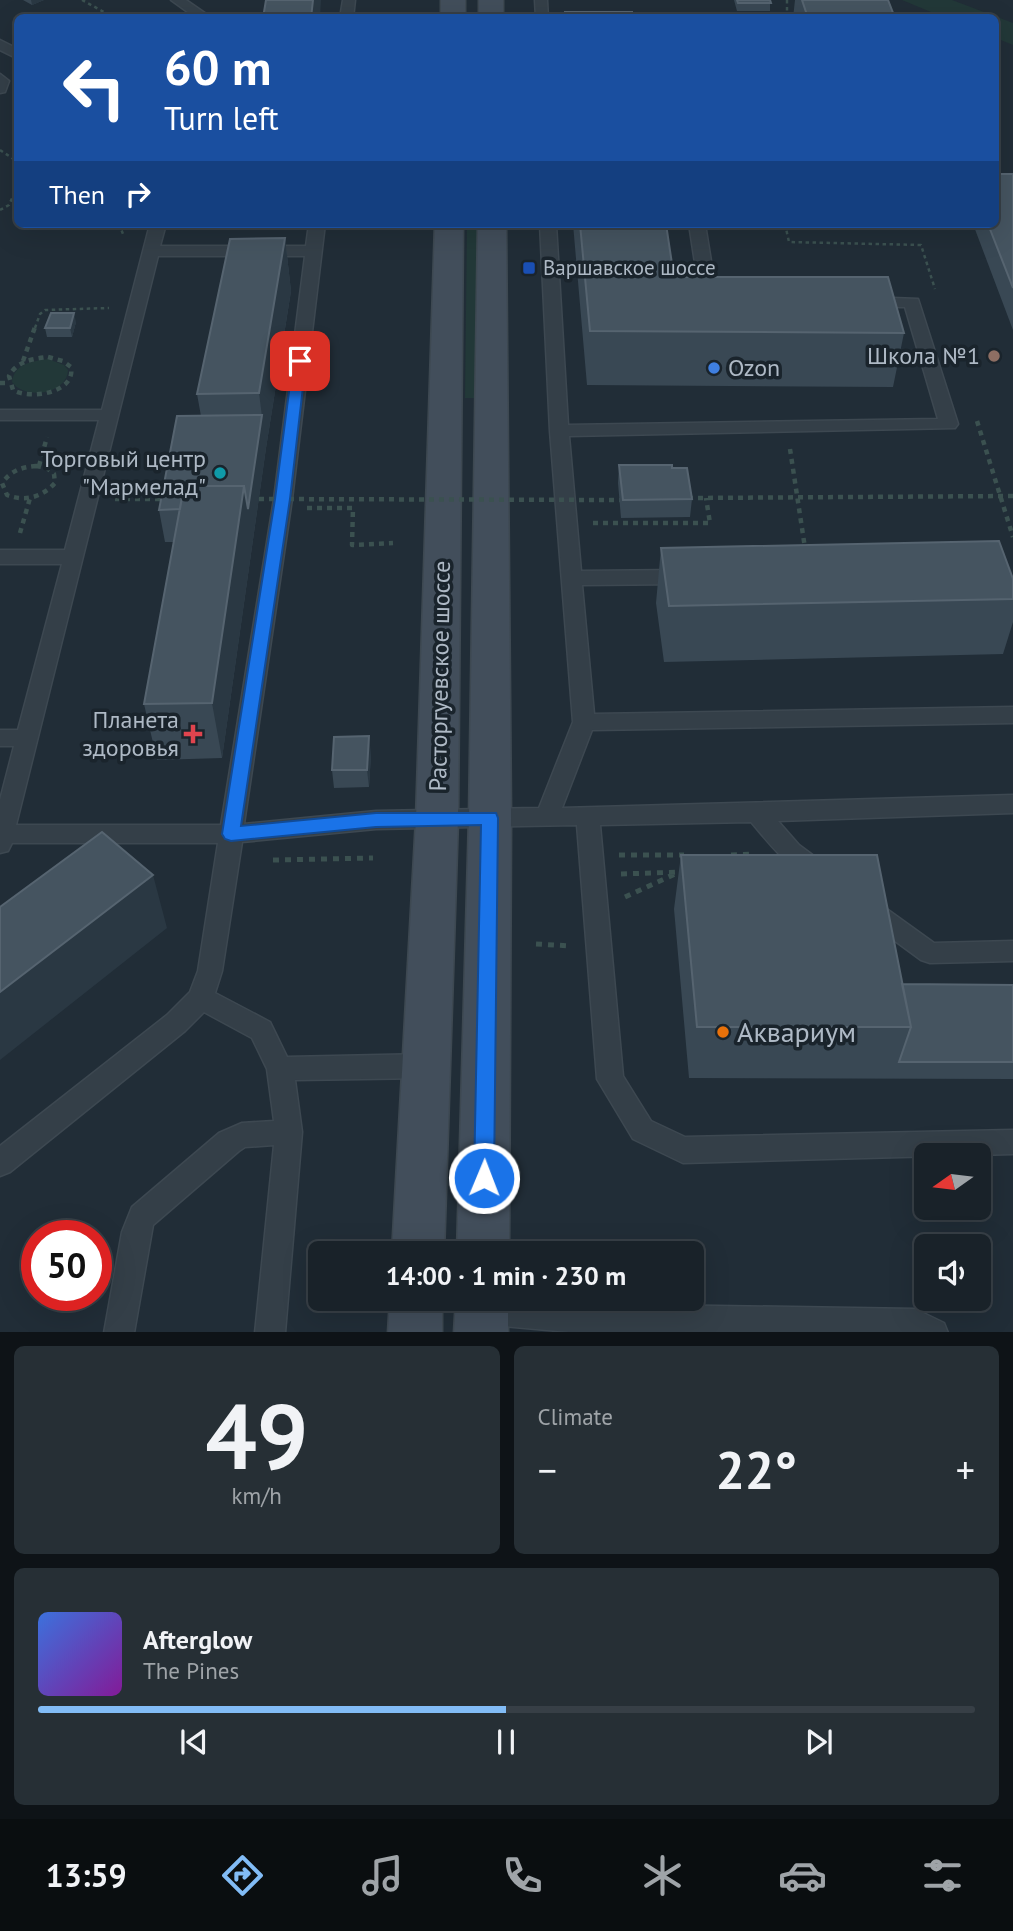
<!DOCTYPE html>
<html lang="en">
<head>
<meta charset="utf-8">
<style>
  :root { --surface:#192229; --page:#262f35; --text:#f1f3f6; --muted:#9fa4a8; --line:#373f46; --accent:#82bcf6 }
  body { margin:0; font-family:"PT Sans",sans-serif; background:var(--page); color:var(--text); height:100vh; display:flex; flex-direction:column; font-size:26px; white-space:nowrap }
  * { box-sizing:border-box; margin:0 }
  p { font-size:23px; color:var(--muted) }
  .icon { flex:none; width:38px; height:38px; fill:none; stroke:currentColor; stroke-width:2; stroke-linecap:round; stroke-linejoin:round }
  .map { position:relative; height:1332px; overflow:hidden }
  .details { display:flex; flex-direction:column; gap:14px; padding:14px; background:#0e1317; flex:1 }
  .details>* { flex:none }
  .banner { position:absolute; left:14px; top:14px; width:985px; height:214px; border-radius:10px; box-shadow:0 7px 28px #0002,0 0 0 2px var(--line); background:#1a4fa0; color:#fff; overflow:hidden }
  .needle { width:46px; rotate:256deg }
  .fabs { position:absolute; left:914px; top:1143px; display:grid; gap:14px }
  .fabs a { display:grid; place-items:center; width:77px; height:77px; border-radius:10px; background:var(--surface); box-shadow:0 7px 28px #0002,0 0 0 2px var(--line); font-size:35px }
  .speed { position:absolute; left:21px; top:1220px; display:flex; gap:14px; font-size:35px; font-weight:700; text-align:center }
  .speed>* { display:grid; place-content:center; width:91px; height:91px; border-radius:50%; background:var(--surface); box-shadow:0 7px 28px #0002,0 0 0 2px var(--line); line-height:1 }
  .speed .limit { border:10px solid #d22; background:#fff; color:#111 }
  .pin { position:absolute; display:grid; place-items:center; width:60px; height:60px; color:#fff; margin:-30px; border-radius:14px; box-shadow:0 4px 10px #0006 }
  .me { position:absolute; width:77px; margin:-38px; rotate:1deg; stroke-linejoin:round; filter:drop-shadow(0 0 5px #0008) }
  .turn { display:flex; align-items:center; gap:24px; height:147px; padding:0 35px; font-size:32px }
  .turn .icon { width:91px; height:91px; stroke-width:2.5 }
  .turn b { display:block; font-size:49px; line-height:60px }
  .then { display:flex; align-items:center; height:66px; padding:0 35px; background:#0003; gap:14px; font-size:26px }
  .big { font-size:52px; font-weight:700; line-height:1.1 }
  .details .tile { flex:1; display:flex; flex-direction:column; justify-content:center; gap:10px; min-width:0; padding:0 24px; border-radius:10px; background:var(--page) }
  .details .dial { align-items:center; gap:0 }
  .dial b { font-size:91px; line-height:1 }
  .song { display:flex; align-items:center; gap:21px }
  .cover { width:84px; height:84px; border-radius:10px; background:linear-gradient(135deg,hsl(220 70% 55%),hsl(290 70% 35%)) }
  .played { height:7px; border-radius:4px; background:linear-gradient(90deg,var(--accent) 50%,var(--line) 50%) }
  .keys { display:flex; justify-content:space-around; direction:ltr }
  .heat { display:flex; justify-content:space-between; align-items:center; font-size:38px; direction:ltr }
  .details .tiles { flex:1; display:grid; gap:14px; grid-template-columns:1fr 1fr }
  .tile:last-child { grid-column:span 2 }
  .trip { position:absolute; left:308px; top:1241px; width:396px; height:70px; border-radius:10px; background:var(--surface); box-shadow:0 7px 28px #0002,0 0 0 2px var(--line); font-weight:700; line-height:70px; text-align:center }
  .tab-bar { display:flex; height:112px; justify-content:space-around; align-items:center; background:#0a0e10; color:var(--muted) }
  .tab-bar .icon { width:49px; height:49px }
  .tab-bar .current { color:var(--accent) }
  .tab-bar b { font-size:32px; color:var(--text) }
  .map>svg:first-child { display:block }
</style>
</head>
<body>
<div class="map">
<svg width="1013" height="1333" viewBox="0 0 1013 1333">
  <rect width="100%" height="100%" fill="#212d37"/>
  <path fill="#223838" d="M902 0H952L1013 23V45L996 38V18L943 17Z
    M467 224H478L477 398H465Z
    M48 359 64 365 68 370C67 395 24 400 12 382 14 364 32 361 48 359Z"/>
  <g fill="none" stroke-linecap="round" stroke-linejoin="round">
    <g stroke="#3d4851" stroke-width="3">
      <path id="service" d="M171 0H186L212 18H196Z
        M343 0H355L353 18H340Z
        M535 0H547L548 18H536Z
        M0 40 18 49V59L0 50Z
        M0 74 9 81 5 92 0 93Z
        M150 224H166L160 246H306L309 224H325L292 499 244 824 376 811 539 808 573 722 550 431 540 224H556L568 425 938 419 905 307H867L859 302 867 297 918 299 958 424 955 428 569 436 581 571 685 570 692 572 695 577 692 582 685 584 582 585 594 714 1013 707V723L592 730 562 808 1013 795V813L778 821 799 845 826 865 830 872 826 879C801 887 767 840 751 822L600 825 623 1076 651 1121 685 1137 1013 1130V1154L683 1163 633 1139 597 1079 577 825 376 829 242 842 222 971 215 993 270 1022 287 1057 427 1054 436 1058 440 1066 436 1074 427 1078 295 1080 302 1132 285 1333H255L274 1145 245 1147 239 1151 153 1225 134 1333H104L122 1232 132 1207 219 1133 242 1123 274 1121 267 1069 252 1038 204 1012 185 1031 10 1172 0 1176V1146L167 1015 190 992 198 971 218 843H12L8 851 0 853V800L14 746H0V730H18L62 564H0V550H65L99 420H0V410H102ZM158 256H305L274 499 221 825H16Z
        M689 224H705L717 298 720 302 718 305 709 307 701 302Z
        M869 899 877 902 934 943 1013 941V961L930 963 921 960 861 916 857 909 861 902Z
        M475 1298H519L593 1304 915 1309 944 1323 948 1333H580L482 1324 472 1320 467 1310Z"/>
    </g>
    <g stroke="#3d4851" stroke-width="3">
      <path id="secondary" d="M441 0H465V18H441Z
        M479 0H503V18H479Z
        M435 224H463L458 819 444 1253H392L416 819Z
        M478 224H506L511 818 509 1253H457L469 818Z
        M390 1298H442V1333H388Z
        M456 1298H508V1333H454Z"/>
    </g>
    <path stroke="#3b5150" stroke-width="2.5" stroke-dasharray="3.5 3.5" stroke-linecap="butt" d="M82 0 115 18
      M787 0V18
      M0 150 18 162
      M0 210 9 205 18 185
      M119 224 123 234
      M785 224 789 242 921 245 935 289
      M35 328 40 314 45 310 109 308"/>
    <path stroke="#3b5150" stroke-width="4.5" stroke-dasharray="5 5" stroke-linecap="butt" d="M48 357 63 361 71 367C76 393 30 400 13 390L9 376C17 361 32 359 48 357Z
      M23 361 35 327
      M0 383H7
      M977 421 1013 537
      M790 449 805 548
      M36 466 47 468 54 474 55 483C42 497 26 502 7 495L2 483C11 471 21 467 36 466Z
      M39 466 47 437
      M688 498 1013 496
      M115 499H166
      M307 508H353L352 545 393 543
      M593 523H710L706 498
      M20 533 30 498"/>
    <path stroke="#3b5150" stroke-width="5" stroke-dasharray="6 6" stroke-linecap="butt" d="M619 855H684
      M731 855 754 854
      M273 860 373 858
      M621 874 682 872
      M625 897 677 873
      M536 944 571 946"/>
    <use href="#service" fill="#343f48" fill-rule="evenodd"/>
    <use href="#secondary" fill="#424e5b" fill-rule="evenodd"/>
    <path stroke="#3b5150" stroke-width="4.5" stroke-dasharray="5 5" stroke-linecap="butt" d="M259 499 620 500"/>
  </g>
  <path fill="#394854" d="M23 0H44L32 5Z
    M734 0H770V11H737Z
    M795 0H888L895 18H793Z
    M1013 174V330L973 224H996Z
    M573 224H666L674 277 904 333 893 387 587 385Z
    M285 238 291 291 266 448 222 758 157 760 144 704 174 542H165L159 510 201 416 197 394Z
    M76 322 72 337H47L45 328Z
    M619 465 672 468 692 499 690 517 621 518 618 483Z
    M661 548 1013 579V622L1003 654 664 662 656 603Z
    M371 754 369 787 334 788 332 770Z
    M681 855 902 984 1013 985V1079L689 1078 674 909Z"/>
  <path fill="#2a3843" d="M31 0H44L32 5Z
    M313 0H321L320 18H311Z
    M285 238 291 291 266 448 259 393Z
    M74 313 76 322 72 337 70 328Z
    M262 415 266 448 222 758 212 703 244 486Z
    M369 736 371 754 369 787 367 770Z
    M153 875 167 928 0 1060V992Z"/>
  <path fill="#455460" stroke="#566470" stroke-width="2" d="M266 0H313L311 18H263Z
    M737 0H770L771 3H738Z
    M802 0H888L895 18H808Z
    M565 12H632V18H565Z
    M996 174H1013V288L988 224H996Z
    M580 224H666L674 277H888L904 333 590 331Z
    M285 238 259 393 197 394 230 239Z
    M51 313H74L70 328H45Z
    M262 415 248 509 244 486H184L180 509 159 510 177 416Z
    M619 465H672V468H687L692 499 623 500Z
    M184 486H244L212 703 144 704Z
    M999 541 1013 579V599L669 606 661 548Z
    M369 736 367 770H332L334 737Z
    M102 832 153 875 0 992V907Z
    M681 855H877L911 1027H697Z
    M902 984 1013 985V1062H899L911 1027Z"/>
  <path fill="#1a73e8" stroke="#114b97" stroke-width="2" d="M300 357 306 361 290 499 241 826 376 813H496L498 818 494 1178 491 1184 484 1187 477 1184 474 1178 481 825 376 827 231 841 225 839 222 834 275 499 293 361Z"/>
  <rect fill="#1a4fb4" stroke="#1a242c" stroke-width="2.5" x="522" y="261" width="14" height="14" rx="3.5"/>
  <circle fill="#8d6e63" stroke="#1a242c" stroke-width="2.5" cx="994" cy="356" r="7"/>
  <circle fill="#3f7fe0" stroke="#1a242c" stroke-width="2.5" cx="714" cy="368" r="7"/>
  <circle fill="#0f9aa8" stroke="#1a242c" stroke-width="2.5" cx="220" cy="473" r="7"/>
  <path fill="#e0444e" stroke="#1a242c" stroke-width="2.5" d="M189.5 723.5h7v7h7v7h-7v7h-7v-7h-7v-7h7z"/>
  <circle fill="#e8710a" stroke="#1a242c" stroke-width="2.5" cx="723" cy="1032" r="7"/>
  <g text-anchor="middle" stroke-width="7" stroke-linejoin="round" paint-order="stroke">
    <g font-size="21" fill="#aeb9c5" stroke="#1a242c" text-anchor="start">
      <text x="543" y="275">Варшавское шоссе</text>
    </g>
    <g font-size="24" fill="#aeb9c5" stroke="#1a242c" text-anchor="end">
      <text x="980" y="364">Школа №1</text>
      <text x="728" y="376" text-anchor="start">Ozon</text>
      <text x="206" y="467">Торговый центр<tspan x="206" dy="28">"Мармелад"</tspan></text>
      <text x="179" y="728">Планета<tspan x="179" dy="28">здоровья</tspan></text>
    </g>
    <g font-size="24" fill="#aeb9c5" stroke="#1a242c">
      <text transform="translate(440 676) rotate(-89)" y="8">Расторгуевское шоссе</text>
    </g>
    <g font-size="28" fill="#aeb9c5" stroke="#1a242c" text-anchor="start">
      <text x="737" y="1042">Аквариум</text>
    </g>
  </g>
</svg>
<div class="fabs">
<a><svg class="needle" viewBox="-14 -14 28 28"><path d="M0-13l5 13h-10z" fill="#e53935"/><path d="M0 13l5-13h-10z" fill="#9fa4a8"/></svg></a>
<a><svg class="icon" aria-label="sound" viewBox="0 0 24 24"><path d="M4 9h4l5-4v14l-5-4H4zM17 9q2 3 0 6"/></svg></a>
</div>
<div class="speed"><div class="limit">50</div></div>
<div class="pin" style="left:300px;top:361px;background:#d93025"><svg class="icon" aria-label="arrive" viewBox="0 0 24 24"><path d="M6 21V4h12l-3 4 3 4H6"/></svg></div>
<svg class="me" style="left:484px;top:1178px" viewBox="-20 -20 40 40"><circle r="17" fill="#1a73e8" stroke="#fff" stroke-width="3"/><path d="M0-11L8 9 0 5-8 9z" fill="#fff"/></svg>
<div class="trip">14:00 · 1 min · 230 m</div>
<div class="banner">
<div class="turn"><svg class="icon" aria-label="left" viewBox="0 0 24 24"><path d="M17 20v-9H6M10 6l-5 5 5 5"/></svg><div><b>60 m</b>Turn left</div></div>
<div class="then">Then<svg class="icon" aria-label="right" viewBox="0 0 24 24"><path d="M7 20v-9h11M14 6l5 5-5 5"/></svg></div>
</div>
</div>
<section class="details">
<div class="tiles">
<div class="tile dial"><b>49</b><p>km/h</p></div>
<div class="tile"><p>Climate</p>
<div class="heat"><a>−</a><b class="big">22°</b><a>+</a></div>
</div>
<div class="tile">
<div class="song"><i class="cover"></i><div><b>Afterglow</b><p>The Pines</p></div></div>
<div class="played"></div>
<div class="keys"><svg class="icon" aria-label="previous" viewBox="0 0 24 24"><path d="M18 5L8 12l10 7zM5 5v14"/></svg><svg class="icon" aria-label="pause" viewBox="0 0 24 24"><path d="M8 5v14M16 5v14"/></svg><svg class="icon" aria-label="next" viewBox="0 0 24 24"><path d="M6 5l10 7-10 7zM19 5v14"/></svg></div>
</div>
</div>
</section>
<nav class="tab-bar">
<b>13:59</b>
<svg class="icon current" aria-label="directions" viewBox="0 0 24 24"><path d="M12 3l9 9-9 9-9-9zM9 14v-3h6M13 9l2 2-2 2"/></svg>
<svg class="icon" aria-label="music" viewBox="0 0 24 24"><path d="M9 18V5l10-2v13"/><circle cx="6" cy="18" r="3"/><circle cx="16" cy="16" r="3"/></svg>
<svg class="icon" aria-label="phone" viewBox="0 0 24 24"><path d="M5 4h4l2 5-3 2q2 4 5 5l2-3 5 2v4C11 20 4 13 5 4z"/></svg>
<svg class="icon" aria-label="climate" viewBox="0 0 24 24"><path d="M12 3v18M4 7l16 10M4 17L20 7"/></svg>
<svg class="icon" aria-label="car" viewBox="0 0 24 24"><path d="M5 17H2v-5l4-1 3-4h7l3 4 3 1v5h-3M9 17h6M6 11h13"/><circle cx="7" cy="17" r="2"/><circle cx="17" cy="17" r="2"/></svg>
<svg class="icon" aria-label="filters" viewBox="0 0 24 24"><path d="M4 7h16M4 17h16"/><circle cx="9" cy="7" r="2"/><circle cx="15" cy="17" r="2"/></svg>
</nav>
</body>
</html>
